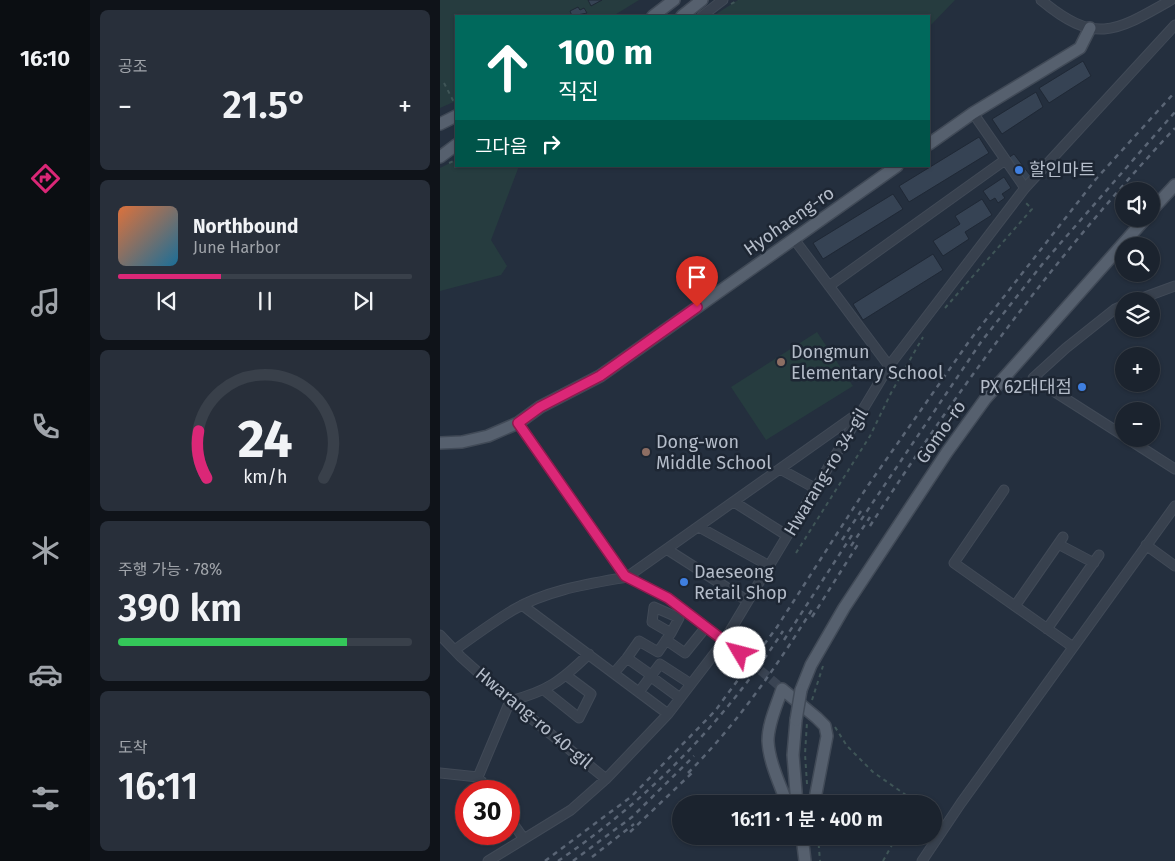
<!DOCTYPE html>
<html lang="ko">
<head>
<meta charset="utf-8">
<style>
  :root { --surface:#1b232e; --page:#282f3a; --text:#f1f3f6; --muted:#a0a4aa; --line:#39404a; --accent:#db2777 }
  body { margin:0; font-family:"Fira Sans","Noto Sans KR",sans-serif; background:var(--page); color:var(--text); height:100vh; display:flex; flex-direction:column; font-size:19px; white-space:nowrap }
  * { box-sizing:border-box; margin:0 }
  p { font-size:16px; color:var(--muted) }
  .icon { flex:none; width:28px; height:28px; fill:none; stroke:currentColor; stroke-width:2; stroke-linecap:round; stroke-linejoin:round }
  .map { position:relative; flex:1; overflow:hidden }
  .details { display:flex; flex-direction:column; gap:10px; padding:10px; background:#0f1319; width:350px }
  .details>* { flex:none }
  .guide { position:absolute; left:15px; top:15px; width:475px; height:152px; border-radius:0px; box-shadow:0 1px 4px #0004,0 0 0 1px var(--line); background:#00695c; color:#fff; overflow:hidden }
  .fabs { position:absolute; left:675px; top:182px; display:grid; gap:10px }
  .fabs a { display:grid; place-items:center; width:45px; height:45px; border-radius:50%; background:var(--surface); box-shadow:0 1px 4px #0004,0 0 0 1px var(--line); font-size:25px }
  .speed { position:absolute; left:15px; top:780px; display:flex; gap:10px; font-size:25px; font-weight:700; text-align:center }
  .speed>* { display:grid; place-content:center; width:65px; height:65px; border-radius:50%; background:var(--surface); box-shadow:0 1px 4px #0004,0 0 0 1px var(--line); line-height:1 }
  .speed .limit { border:8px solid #d22; background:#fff; color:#111 }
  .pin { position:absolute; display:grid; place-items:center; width:42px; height:42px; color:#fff; margin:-51px -21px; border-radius:50% 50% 50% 0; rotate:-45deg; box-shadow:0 0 5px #0007 }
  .pin .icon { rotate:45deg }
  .me { position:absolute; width:55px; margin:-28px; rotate:307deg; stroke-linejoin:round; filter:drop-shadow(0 0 4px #0008) }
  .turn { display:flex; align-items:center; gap:18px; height:105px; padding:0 20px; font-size:22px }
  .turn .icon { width:65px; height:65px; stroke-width:2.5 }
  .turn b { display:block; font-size:35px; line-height:42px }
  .then { display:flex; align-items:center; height:48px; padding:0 20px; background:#0003; gap:10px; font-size:19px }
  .big { font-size:38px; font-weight:600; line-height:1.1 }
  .details .card { flex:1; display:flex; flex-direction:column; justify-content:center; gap:8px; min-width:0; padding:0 18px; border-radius:8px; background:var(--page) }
  .details .dial { align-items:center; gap:0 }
  .dial svg { height:130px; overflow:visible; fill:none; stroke:var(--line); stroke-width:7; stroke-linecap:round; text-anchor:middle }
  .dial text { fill:var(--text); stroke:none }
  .song { display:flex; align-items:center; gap:15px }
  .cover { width:60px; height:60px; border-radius:8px; background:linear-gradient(135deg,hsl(20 70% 55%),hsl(200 70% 35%)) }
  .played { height:5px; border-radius:2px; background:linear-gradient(90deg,var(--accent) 35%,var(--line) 35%) }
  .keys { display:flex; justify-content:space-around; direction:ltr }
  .heat { display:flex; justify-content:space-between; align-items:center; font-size:28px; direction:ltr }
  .charge { height:8px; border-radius:4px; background:linear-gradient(90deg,#34c759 78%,var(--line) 0) }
  .trip { position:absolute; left:232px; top:795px; width:270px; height:50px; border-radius:25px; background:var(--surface); box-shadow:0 1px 4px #0004,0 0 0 1px var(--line); font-weight:600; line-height:50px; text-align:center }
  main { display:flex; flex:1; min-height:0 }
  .tab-bar { display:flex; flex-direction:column; width:90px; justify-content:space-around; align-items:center; background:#0b0e12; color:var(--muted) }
  .tab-bar .icon { width:35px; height:35px }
  .tab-bar .selected { color:var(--accent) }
  .tab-bar b { font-size:22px; color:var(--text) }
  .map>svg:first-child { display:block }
</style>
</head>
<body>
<main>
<nav class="tab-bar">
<b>16:10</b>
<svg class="icon selected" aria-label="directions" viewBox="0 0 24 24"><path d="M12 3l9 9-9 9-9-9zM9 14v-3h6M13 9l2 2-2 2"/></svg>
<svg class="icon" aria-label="music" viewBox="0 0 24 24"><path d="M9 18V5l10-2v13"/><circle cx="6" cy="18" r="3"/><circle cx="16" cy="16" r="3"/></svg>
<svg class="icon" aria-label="phone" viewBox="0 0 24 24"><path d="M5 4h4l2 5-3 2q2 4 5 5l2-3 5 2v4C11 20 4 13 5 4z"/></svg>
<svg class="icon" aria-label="climate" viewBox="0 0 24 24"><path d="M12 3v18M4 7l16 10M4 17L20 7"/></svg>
<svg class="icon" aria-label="car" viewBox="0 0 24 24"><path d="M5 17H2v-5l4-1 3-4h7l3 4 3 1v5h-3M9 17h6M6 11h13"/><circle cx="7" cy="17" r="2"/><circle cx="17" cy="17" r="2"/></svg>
<svg class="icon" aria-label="filters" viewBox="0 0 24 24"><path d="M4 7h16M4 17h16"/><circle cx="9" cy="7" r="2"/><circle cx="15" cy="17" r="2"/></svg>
</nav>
<section class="details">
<div class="card"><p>공조</p>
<div class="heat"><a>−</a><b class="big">21.5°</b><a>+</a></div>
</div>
<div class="card">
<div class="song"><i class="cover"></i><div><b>Northbound</b><p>June Harbor</p></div></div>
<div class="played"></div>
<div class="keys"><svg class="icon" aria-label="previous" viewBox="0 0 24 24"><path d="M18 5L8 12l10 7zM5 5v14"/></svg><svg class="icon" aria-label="pause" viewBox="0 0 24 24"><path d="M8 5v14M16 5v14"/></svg><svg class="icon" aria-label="next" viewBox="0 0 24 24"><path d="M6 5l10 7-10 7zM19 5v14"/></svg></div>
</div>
<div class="card dial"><svg viewBox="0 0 100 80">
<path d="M14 69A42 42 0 1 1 86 69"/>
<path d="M14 69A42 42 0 0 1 9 40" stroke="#db2777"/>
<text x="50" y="56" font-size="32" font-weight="700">24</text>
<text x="50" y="72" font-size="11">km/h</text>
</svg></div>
<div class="card"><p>주행 가능 · 78%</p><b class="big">390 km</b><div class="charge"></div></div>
<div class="card"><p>도착</p><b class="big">16:11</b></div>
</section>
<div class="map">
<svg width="735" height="861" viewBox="0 0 735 861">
  <rect width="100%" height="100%" fill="#242f3e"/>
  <path fill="#263c3f" d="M0 0H199L173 16H16V101L0 108Z
    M298 0H515L489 27V16H273Z
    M16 160V166H79L51 240 67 266 61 275 0 291V168Z
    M377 332 413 386 326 440 291 387Z"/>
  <path fill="#364354" stroke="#1f2835" d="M148 0H162L151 6Z
    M138 7 140 10 144 8 147 13 132 16 130 11Z
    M643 61 651 76 609 103 599 88Z
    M596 92 603 107 562 134 552 119Z
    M539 137 549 153 469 202 459 186Z
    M574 154 593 179 583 186 565 160Z
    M564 177 571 188 562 194 565 198 558 203 555 198 550 201 543 191Z
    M453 194 463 209 383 259 373 243Z
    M542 199 552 215 525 232 529 239 503 256 493 241 520 224 515 216Z
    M493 254 503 270 423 320 413 304Z"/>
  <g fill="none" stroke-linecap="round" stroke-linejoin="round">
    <path stroke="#3a4453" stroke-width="9" stroke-dasharray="9 4.5" stroke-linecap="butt" d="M300 653 339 686"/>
    <g stroke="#414a57" stroke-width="11">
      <path id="minor" d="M601 0C655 45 675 32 731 0
        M262 16 283 0
        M533 113 585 188
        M354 239 449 366
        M389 286 565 160
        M694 301 735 286
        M684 305 675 309 626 348 593 378 684 436
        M78 423 185 576 228 598 300 653
        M688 439 735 469
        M340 469 371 486
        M564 490 514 563 633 647
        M294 502 343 533
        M259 527 324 563
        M618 544 654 563
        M706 545 735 566
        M228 550 303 598
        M82 605 228 714
        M575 606 623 537
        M607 629 659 555
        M0 635 21 657 70 701 166 779
        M226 640 245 653 266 627
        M16 649C34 636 53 622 73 610 107 590 148 584 187 577L420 412
        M187 658 199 641 218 652 231 633 212 622 214 607 239 618 231 633
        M174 673 187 658 211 675
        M210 676 240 698
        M104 690 139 718 151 694 127 676
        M199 692 220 664 251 684
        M0 773 38 777 49 791
        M38 777 70 701C108 691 121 681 149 654
        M69 818 84 839
        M48 861 131 810 166 779 228 714 284 641 449 366 585 188 735 25
        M482 861 521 803 735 506"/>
    </g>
    <g stroke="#414a57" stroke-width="14">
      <path id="major" d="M213 16 234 0
        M242 16 262 0
        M0 124 16 116
        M489 144 533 113 640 48 650 28
        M0 157 16 145
        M711 211 735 185
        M0 443 22 442 48 436 78 423 100 407 160 376 457 166
        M361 690 371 665 404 608 507 452 546 398 705 219
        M356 720 353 755 357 804
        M347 804C340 784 329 762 328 741 328 723 337 705 342 689L377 718 385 726 387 736 374 804
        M362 836 365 861"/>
    </g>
    <path stroke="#3f5557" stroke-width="2" stroke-dasharray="4 4" stroke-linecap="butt" d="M291 4 298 0
      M4 83 16 106
      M9 163 16 160
      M505 308 592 209 584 201
      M356 553 430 436 451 393 483 337
      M372 700 383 666
      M395 727 407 746 433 772 473 800 471 804
      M367 784 365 754 367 722
      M378 836 380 861
      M443 861 457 836"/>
    <use href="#minor" stroke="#38414e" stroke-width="9"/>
    <use href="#major" stroke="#56606e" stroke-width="11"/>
    <path stroke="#5a6575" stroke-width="2.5" stroke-dasharray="5 5" stroke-linecap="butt" d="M421 520 541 342 604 262 735 112
      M430 526C520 385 620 251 735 128
      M402 540 421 511
      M411 546 430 517
      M372 617 420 541
      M344 640 412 535
      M248 773C297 724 337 666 373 608
      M190 832 255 770
      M152 857 194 824
      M105 861 192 796 275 711 337 627 427 487 530 340 656 179 735 92
      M118 861C208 800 284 722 343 631
      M133 861 192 817 254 756"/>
    <g stroke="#414a57" stroke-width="14" stroke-linecap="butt">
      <path id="major-bridge" d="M356 720 361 690"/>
    </g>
    <use href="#major-bridge" stroke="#56606e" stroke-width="11"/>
  </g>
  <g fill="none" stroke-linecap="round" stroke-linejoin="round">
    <g stroke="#8e194d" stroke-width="12">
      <path id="route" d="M257 307 160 376 100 407 78 423 185 576 228 598 300 653"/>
    </g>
    <use href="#route" stroke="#db2777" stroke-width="9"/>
  </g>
  <g fill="#3f7fe0" stroke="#1d2633" stroke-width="2">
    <circle cx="579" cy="170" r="5"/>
    <circle cx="642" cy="387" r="5"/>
    <circle cx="244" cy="582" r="5"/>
  </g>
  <g fill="#8d6e63" stroke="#1d2633" stroke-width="2">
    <circle cx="341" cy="362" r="5"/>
    <circle cx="206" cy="452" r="5"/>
  </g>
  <g text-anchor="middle" stroke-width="5" stroke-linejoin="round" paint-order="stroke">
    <g font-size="18" fill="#b4bcc9" stroke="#1d2633" text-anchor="start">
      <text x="589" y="176">할인마트</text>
      <text x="351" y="358">Dongmun<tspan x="351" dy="21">Elementary School</tspan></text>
      <text x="632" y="393" text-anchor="end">PX 62대대점</text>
      <text x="216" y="448">Dong-won<tspan x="216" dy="21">Middle School</tspan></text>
      <text x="254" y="578">Daeseong<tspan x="254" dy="21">Retail Shop</tspan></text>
    </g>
    <g font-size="18" fill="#b4bcc9" stroke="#1d2633">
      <text transform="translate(349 221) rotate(-35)" y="6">Hyohaeng-ro</text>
      <text transform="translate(501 432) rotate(-55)" y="6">Gomo-ro</text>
      <text transform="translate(386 472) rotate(-59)" y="6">Hwarang-ro 34-gil</text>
      <text transform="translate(94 718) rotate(40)" y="6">Hwarang-ro 40-gil</text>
    </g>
  </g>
</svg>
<div class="fabs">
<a><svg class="icon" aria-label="sound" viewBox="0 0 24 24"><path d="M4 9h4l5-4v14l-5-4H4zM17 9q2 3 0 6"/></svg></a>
<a><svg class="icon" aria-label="search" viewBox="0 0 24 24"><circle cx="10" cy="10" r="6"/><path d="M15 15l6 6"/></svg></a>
<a><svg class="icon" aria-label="layers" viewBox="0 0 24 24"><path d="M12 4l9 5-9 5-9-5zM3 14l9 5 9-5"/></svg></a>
<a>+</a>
<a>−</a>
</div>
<div class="speed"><div class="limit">30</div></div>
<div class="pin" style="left:257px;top:307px;background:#d93025"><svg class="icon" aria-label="arrive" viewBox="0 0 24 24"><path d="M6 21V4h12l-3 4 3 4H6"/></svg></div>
<svg class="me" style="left:300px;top:653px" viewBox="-20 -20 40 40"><circle r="19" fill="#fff"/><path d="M0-13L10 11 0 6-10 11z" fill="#db2777"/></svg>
<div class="trip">16:11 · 1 분 · 400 m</div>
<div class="guide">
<div class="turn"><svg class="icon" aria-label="ahead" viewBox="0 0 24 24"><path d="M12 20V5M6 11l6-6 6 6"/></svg><div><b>100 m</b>직진</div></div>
<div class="then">그다음<svg class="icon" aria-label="right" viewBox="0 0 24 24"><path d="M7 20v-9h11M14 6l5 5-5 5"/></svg></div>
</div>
</div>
</main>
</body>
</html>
